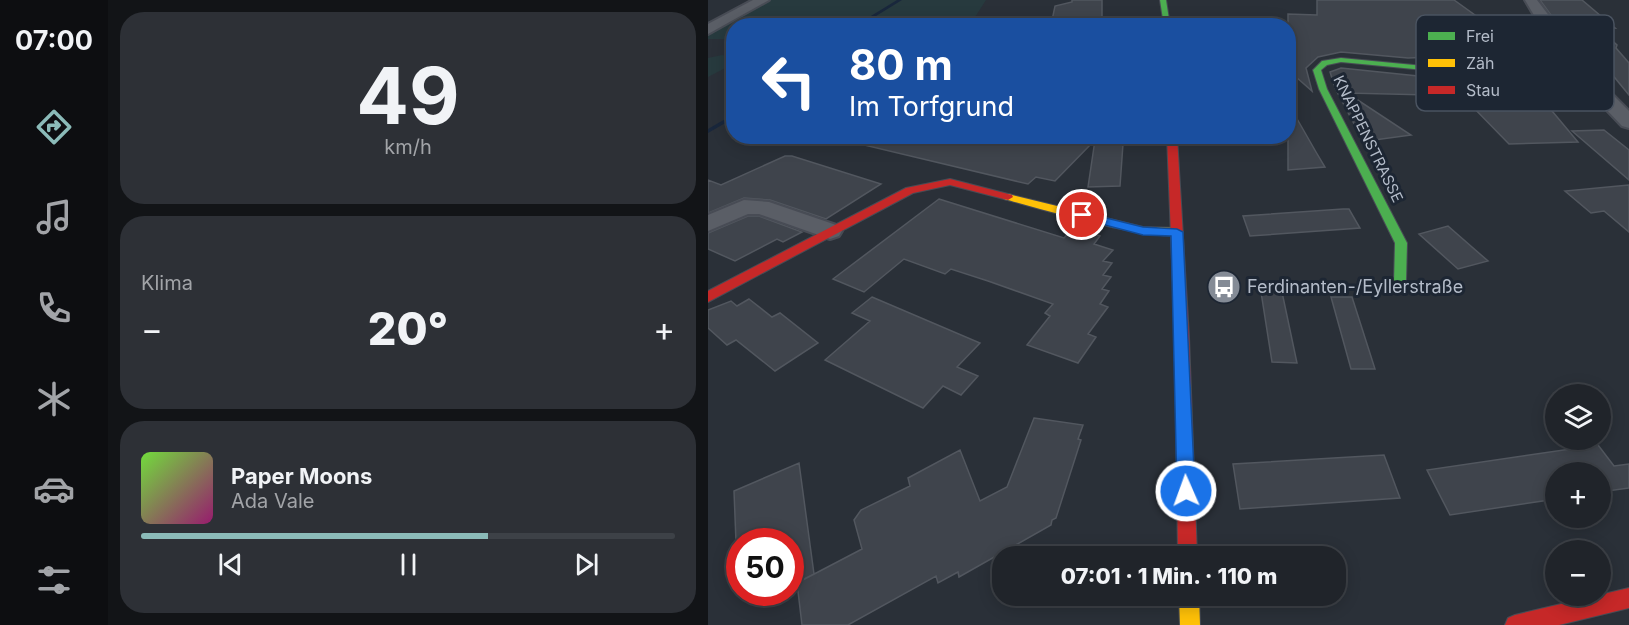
<!DOCTYPE html>
<html lang="de">
<head>
<meta charset="utf-8">
<style>
  :root { --surface:#20242a; --page:#2d3036; --text:#f1f3f6; --muted:#a2a4a8; --line:#3d4147; --accent:#8bbbb9 }
  body { margin:0; font-family:Inter,sans-serif; background:var(--page); color:var(--text); height:100vh; display:flex; flex-direction:column; font-size:22px; white-space:nowrap }
  * { box-sizing:border-box; margin:0 }
  p { font-size:20px; color:var(--muted) }
  .icon { flex:none; width:33px; height:33px; fill:none; stroke:currentColor; stroke-width:2; stroke-linecap:round; stroke-linejoin:round }
  .map { position:relative; flex:1; overflow:hidden }
  .details { display:flex; flex-direction:column; gap:12px; padding:12px; background:#121417; width:600px }
  .details>* { flex:none }
  .hud { position:absolute; left:18px; top:18px; width:570px; height:126px; border-radius:24px; box-shadow:0 3px 15px #0003,0 0 0 2px var(--line); background:#1a4fa0; color:#fff; overflow:hidden }
  .tools { position:absolute; left:837px; top:384px; display:grid; gap:12px }
  .tools a { display:grid; place-items:center; width:66px; height:66px; border-radius:50%; background:var(--surface); box-shadow:0 3px 15px #0003,0 0 0 2px var(--line); font-size:30px }
  .speed { position:absolute; left:18px; top:528px; display:flex; gap:12px; font-size:30px; font-weight:700; text-align:center }
  .speed>* { display:grid; place-content:center; width:78px; height:78px; border-radius:50%; background:var(--surface); box-shadow:0 3px 15px #0003,0 0 0 2px var(--line); line-height:1 }
  .speed .limit { border:9px solid #d22; background:#fff; color:#111 }
  .pin { position:absolute; display:grid; place-items:center; width:51px; height:51px; color:#fff; margin:-26px; border:3px solid #fff; border-radius:50%; box-shadow:0 2px 6px #0007 }
  .me { position:absolute; width:66px; margin:-33px; rotate:358deg; stroke-linejoin:round; filter:drop-shadow(0 0 4px #0008) }
  .turn { display:flex; align-items:center; gap:21px; height:126px; padding:0 24px; font-size:27px }
  .turn .icon { width:78px; height:78px; stroke-width:2.5 }
  .turn b { display:block; font-size:42px; line-height:51px }
  .big { font-size:45px; font-weight:800; line-height:1.1 }
  .details .widget { flex:1; display:flex; flex-direction:column; justify-content:center; gap:9px; min-width:0; padding:0 21px; border-radius:24px; background:var(--page) }
  .details .dial { align-items:center; gap:0 }
  .dial b { font-size:78px; line-height:1 }
  .song { display:flex; align-items:center; gap:18px }
  .cover { width:72px; height:72px; border-radius:9px; background:linear-gradient(135deg,hsl(100 70% 55%),hsl(320 70% 35%)) }
  .played { height:6px; border-radius:3px; background:linear-gradient(90deg,var(--accent) 65%,var(--line) 65%) }
  .keys { display:flex; justify-content:space-around; direction:ltr }
  .heat { display:flex; justify-content:space-between; align-items:center; font-size:33px; direction:ltr }
  .trip { position:absolute; left:284px; top:546px; width:354px; height:60px; border-radius:24px; background:var(--surface); box-shadow:0 3px 15px #0003,0 0 0 2px var(--line); font-weight:800; line-height:60px; text-align:center }
  main { display:flex; flex:1; min-height:0 }
  .menu { display:flex; flex-direction:column; width:108px; justify-content:space-around; align-items:center; background:#0d0e11; color:var(--muted) }
  .menu .icon { width:42px; height:42px }
  .menu .current { color:var(--accent) }
  .menu b { font-size:27px; color:var(--text) }
  .map>svg:first-child { display:block }
</style>
</head>
<body>
<main>
<nav class="menu">
<b>07:00</b>
<svg class="icon current" aria-label="directions" viewBox="0 0 24 24"><path d="M12 3l9 9-9 9-9-9zM9 14v-3h6M13 9l2 2-2 2"/></svg>
<svg class="icon" aria-label="music" viewBox="0 0 24 24"><path d="M9 18V5l10-2v13"/><circle cx="6" cy="18" r="3"/><circle cx="16" cy="16" r="3"/></svg>
<svg class="icon" aria-label="phone" viewBox="0 0 24 24"><path d="M5 4h4l2 5-3 2q2 4 5 5l2-3 5 2v4C11 20 4 13 5 4z"/></svg>
<svg class="icon" aria-label="climate" viewBox="0 0 24 24"><path d="M12 3v18M4 7l16 10M4 17L20 7"/></svg>
<svg class="icon" aria-label="car" viewBox="0 0 24 24"><path d="M5 17H2v-5l4-1 3-4h7l3 4 3 1v5h-3M9 17h6M6 11h13"/><circle cx="7" cy="17" r="2"/><circle cx="17" cy="17" r="2"/></svg>
<svg class="icon" aria-label="filters" viewBox="0 0 24 24"><path d="M4 7h16M4 17h16"/><circle cx="9" cy="7" r="2"/><circle cx="15" cy="17" r="2"/></svg>
</nav>
<section class="details">
<div class="widget dial"><b>49</b><p>km/h</p></div>
<div class="widget"><p>Klima</p>
<div class="heat"><a>−</a><b class="big">20°</b><a>+</a></div>
</div>
<div class="widget">
<div class="song"><i class="cover"></i><div><b>Paper Moons</b><p>Ada Vale</p></div></div>
<div class="played"></div>
<div class="keys"><svg class="icon" aria-label="previous" viewBox="0 0 24 24"><path d="M18 5L8 12l10 7zM5 5v14"/></svg><svg class="icon" aria-label="pause" viewBox="0 0 24 24"><path d="M8 5v14M16 5v14"/></svg><svg class="icon" aria-label="next" viewBox="0 0 24 24"><path d="M6 5l10 7-10 7zM19 5v14"/></svg></div>
</div>
</section>
<div class="map">
<svg width="921" height="625" viewBox="0 0 921 625">
  <rect width="100%" height="100%" fill="#2a3038"/>
  <path fill="#273a3e" d="M55 0H278L262 25 26 26 25 39H0V30Z
    M14 55 25 57V64L0 77V58Z"/>
  <g fill="none" stroke-linecap="round" stroke-linejoin="round">
    <path fill="#19273c" fill-rule="evenodd" d="M189 0H194L160 21 157 26H152L158 19Z
      M26 114V118L0 133V129Z"/>
  </g>
  <path fill="#3f444c" stroke="#52575f" stroke-width="1.5" d="M364 0H394V24L343 25 347 6 364 2Z
    M609 0H746L820 53 700 58 633 52 610 57 598 68 604 91 580 70V14L609 15Z
    M832 0H874L907 28 888 26 909 45 908 48 921 63V95L884 50 901 48 848 22Z
    M633 68 710 76 721 95 639 93 703 135 659 141 652 135 627 88 622 72Z
    M776 82 824 87 870 142 801 144 759 101Z
    M580 103 608 152 617 167 580 170Z
    M896 130 921 150V180L864 131Z
    M157 136H390L387 140 415 144 412 186 380 187 387 140 347 181 328 177 320 184 156 145Z
    M77 156H84L173 184 118 219 62 200 36 198 0 213V180L13 185Z
    M921 185V232L896 211 883 213 857 191Z
    M231 199 356 238 365 228 392 236 386 244 405 250 395 261 404 263 395 275 403 277 394 289 401 291 392 304 400 307 380 334 388 337 370 363 319 345 342 316 337 313 345 304 280 281 243 269 237 274 196 259 156 292 125 279Z
    M635 209H641L652 228 542 236 535 216Z
    M40 216H51L94 232 75 242 69 239 27 261 0 249V233Z
    M740 226 780 261 750 269 711 234Z
    M553 292H574L589 363 564 362Z
    M164 297 272 343 249 367 270 376 253 395 235 386 215 408 117 360 162 321 144 313Z
    M623 297H644L667 369H643Z
    M41 299 64 317 72 313 110 343 67 371 28 340 19 345 0 328V310L23 301 29 306Z
    M326 418 375 425 370 439 373 440 348 518 344 520 343 525 251 577 250 572 230 583 228 576 140 625H94L89 583 154 549 146 520 153 510 202 486 200 478 252 450 272 501 299 487Z
    M890 445 906 466 921 464V488L892 492V472H848V499L742 515 719 470Z
    M676 455 692 498 532 509 525 464Z
    M91 463 106 574 82 586V542H28L26 491Z"/>
  <g fill="none" stroke-linecap="round" stroke-linejoin="round">
    <g stroke="#484c55" stroke-width="4">
      <path id="street" d="M45 0H61L0 34V24Z
        M817 0H829L890 80 921 111V128L914 126 878 88 841 34 833 27Z
        M36 200 61 202 131 226 134 231 131 236 122 239 51 214H40L0 231V215Z"/>
    </g>
    <g stroke="#484c55" stroke-width="2">
      <path id="fast" d="M452 0H458L462 26H456Z
        M633 58 884 82 888 84 884 86 633 62 619 65 613 70 619 89 699 243 698 282 692 286 686 282 687 243 611 89 605 70 614 61Z"/>
    </g>
    <g stroke="#484c55" stroke-width="2">
      <path id="slow" d="M300 194 435 227 469 228 475 232C459 247 323 206 296 199L295 197Z
        M471 596H491L492 625H472Z"/>
    </g>
    <g stroke="#484c55" stroke-width="2">
      <path id="jam" d="M459 136H469L481 337 489 556H470L467 337Z
        M242 179 304 195 305 197 300 200 242 185 205 193 0 302V291L198 188Z
        M921 588V608L851 625H797L800 618 807 615Z"/>
    </g>
    <use href="#street" fill="#5a5e66" fill-rule="evenodd"/>
    <use href="#fast" fill="#4caf50" fill-rule="evenodd"/>
    <use href="#slow" fill="#ffc107" fill-rule="evenodd"/>
    <use href="#jam" fill="#c62828" fill-rule="evenodd"/>
  </g>
  <path fill="#1a73e8" stroke="#114b97" stroke-width="1.5" d="M374 212 435 227 469 229 475 232 487 491 485 497 478 499 472 497 469 491 463 236 435 235 370 218V213Z"/>
  <defs>
    <g id="bus-disc" transform="scale(1.725)"><circle r="9.5" fill="#848b96" stroke="#1d2633"/><path d="M-5-6H5V4H4V6H2V4H-2V6H-4V4H-5ZM-3.5-4V0h7V-4ZM-3.5 1.2v1.5H-2V1.2ZM2 1.2v1.5H3.5V1.2Z" fill="#fff"/></g>
  </defs>
  <g fill-rule="evenodd">
    <use href="#bus-disc" x="516" y="287"/>
  </g>
  <g text-anchor="middle" stroke-width="6" stroke-linejoin="round" paint-order="stroke">
    <g font-size="15" fill="#b4bcc9" stroke="#1d2633">
      <text transform="translate(660 139) rotate(64)" y="5">KNAPPENSTRASSE</text>
    </g>
    <g font-size="18" fill="#b4bcc9" stroke="#1d2633" text-anchor="start">
      <text x="539" y="293">Ferdinanten-/Eyllerstraße</text>
    </g>
  </g>
  <rect x="708" y="15" width="198" height="96" rx="9" fill="#1d2633" stroke="#4a5360" stroke-width="1.5"/>
  <rect x="720" y="32" width="27" height="8" fill="#4caf50"/>
  <rect x="720" y="59" width="27" height="8" fill="#ffc107"/>
  <rect x="720" y="86" width="27" height="8" fill="#c62828"/>
  <g font-size="16" fill="#b4bcc9">
    <text x="758" y="42">Frei</text>
    <text x="758" y="69">Zäh</text>
    <text x="758" y="96">Stau</text>
  </g>
</svg>
<div class="tools">
<a><svg class="icon" aria-label="layers" viewBox="0 0 24 24"><path d="M12 4l9 5-9 5-9-5zM3 14l9 5 9-5"/></svg></a>
<a>+</a>
<a>−</a>
</div>
<div class="speed"><div class="limit">50</div></div>
<div class="pin" style="left:374px;top:215px;background:#d93025"><svg class="icon" aria-label="arrive" viewBox="0 0 24 24"><path d="M6 21V4h12l-3 4 3 4H6"/></svg></div>
<svg class="me" style="left:478px;top:491px" viewBox="-20 -20 40 40"><circle r="17" fill="#1a73e8" stroke="#fff" stroke-width="3"/><path d="M0-11L8 9 0 5-8 9z" fill="#fff"/></svg>
<div class="trip">07:01 · 1 Min. · 110 m</div>
<div class="hud">
<div class="turn"><svg class="icon" aria-label="left" viewBox="0 0 24 24"><path d="M17 20v-9H6M10 6l-5 5 5 5"/></svg><div><b>80 m</b>Im Torfgrund</div></div>
</div>
</div>
</main>
</body>
</html>
